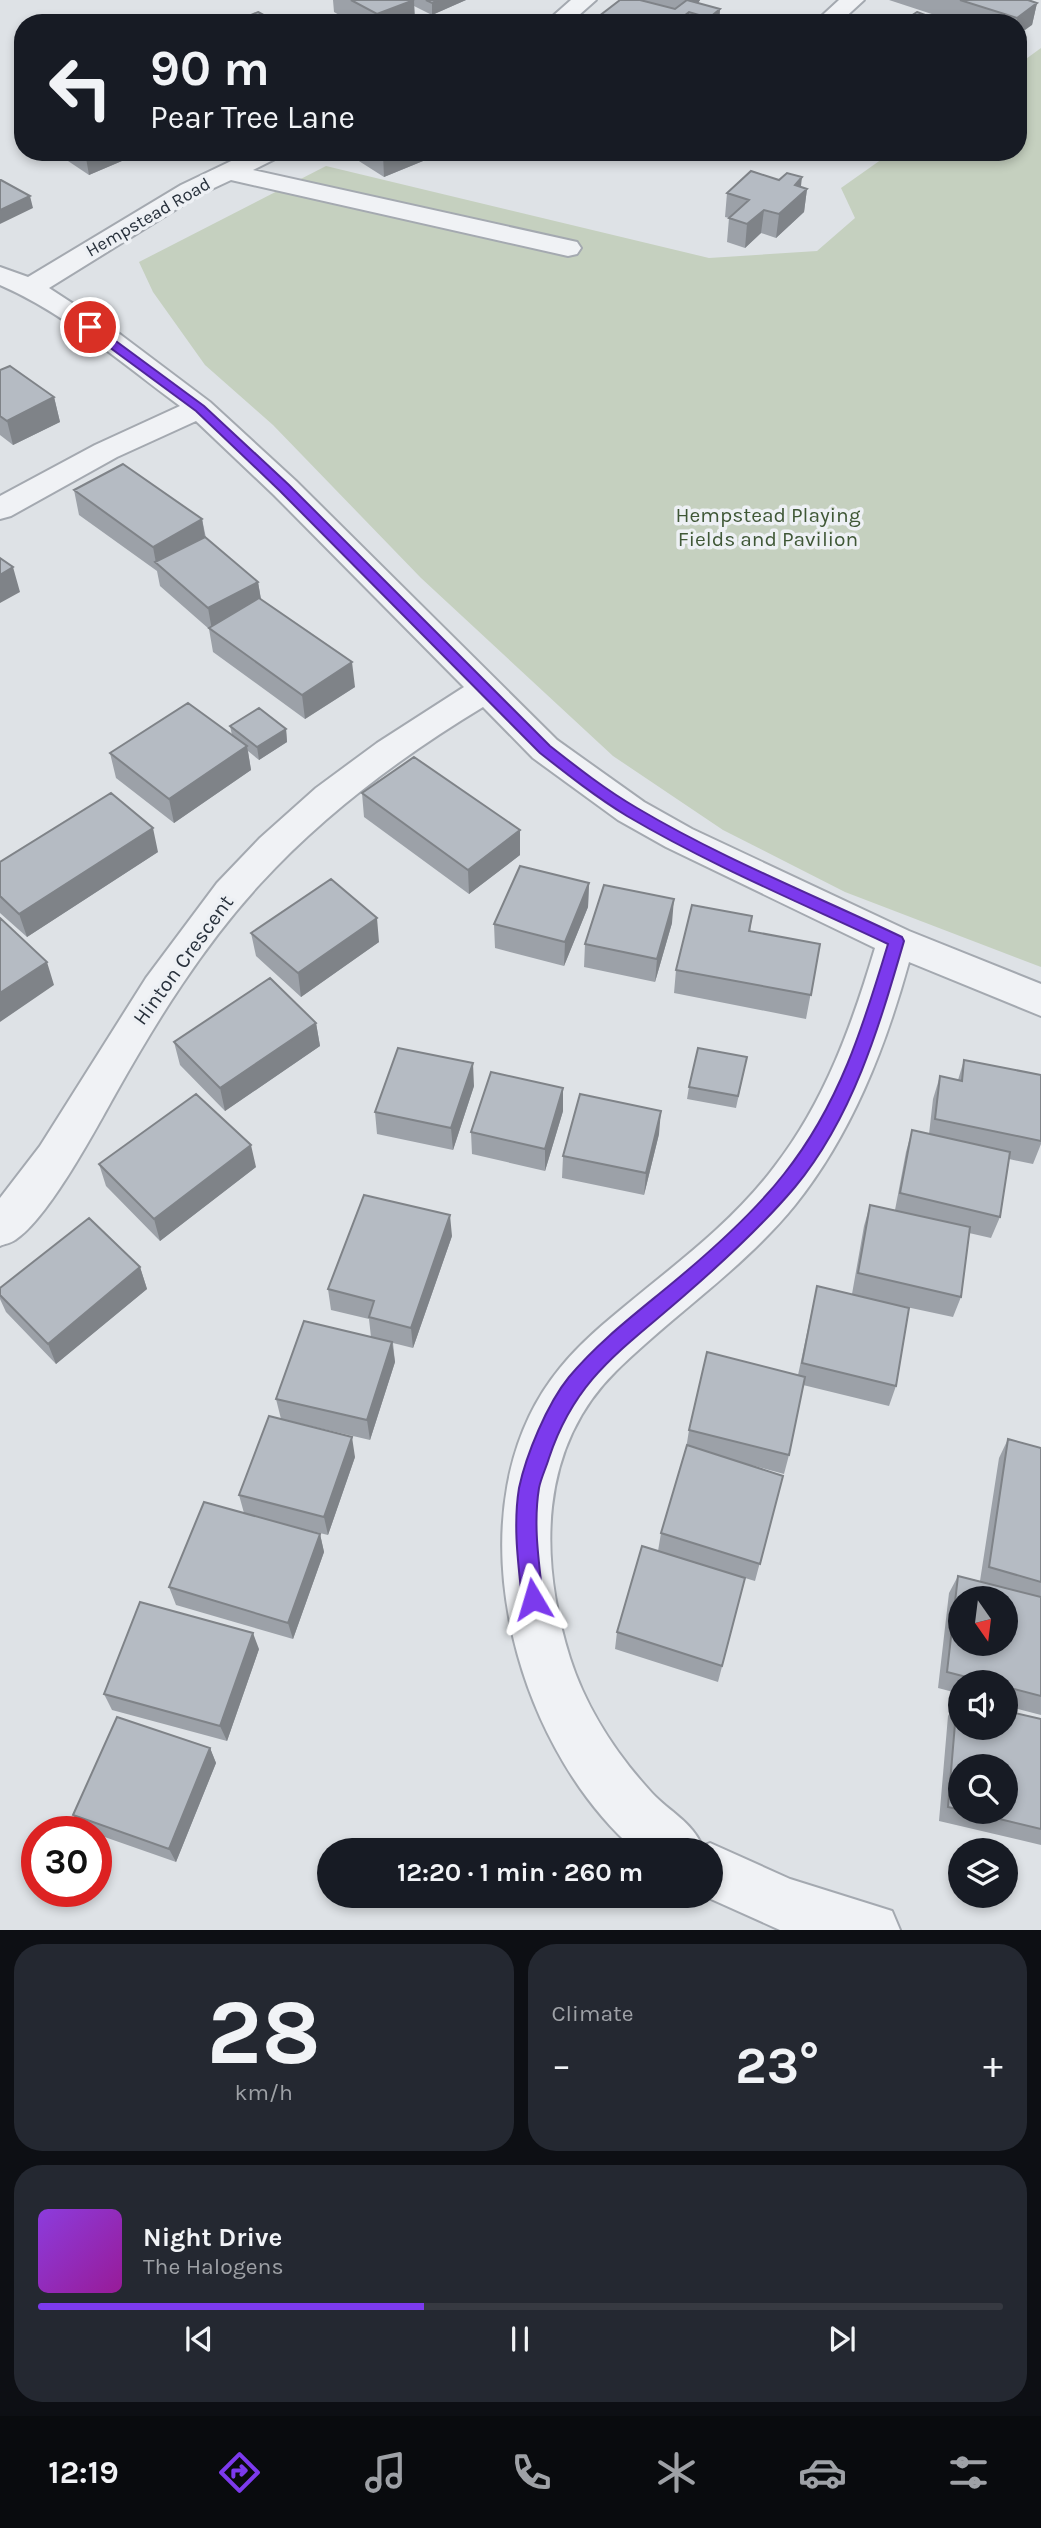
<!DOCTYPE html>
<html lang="en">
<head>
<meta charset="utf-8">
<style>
  :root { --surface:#171b24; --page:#242831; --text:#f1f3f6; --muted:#9ea1a6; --line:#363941; --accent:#7c3aed }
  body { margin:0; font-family:Karla,sans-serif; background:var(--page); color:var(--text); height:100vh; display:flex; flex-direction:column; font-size:26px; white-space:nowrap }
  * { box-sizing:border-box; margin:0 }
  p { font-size:23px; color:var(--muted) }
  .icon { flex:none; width:38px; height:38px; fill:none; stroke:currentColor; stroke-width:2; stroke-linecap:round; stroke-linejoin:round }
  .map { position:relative; height:1930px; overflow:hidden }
  .drawer { display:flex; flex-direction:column; gap:14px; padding:14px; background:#0d0f14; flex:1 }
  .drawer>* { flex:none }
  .hud { position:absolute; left:14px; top:14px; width:1013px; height:147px; border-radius:28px; box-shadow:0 4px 10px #0003; background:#171b24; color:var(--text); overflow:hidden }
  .needle { width:46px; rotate:166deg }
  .fabs { position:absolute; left:948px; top:1586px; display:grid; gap:14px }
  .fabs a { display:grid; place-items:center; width:70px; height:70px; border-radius:50%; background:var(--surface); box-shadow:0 4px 10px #0003; font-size:35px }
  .speed { position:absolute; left:21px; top:1816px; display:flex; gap:14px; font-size:35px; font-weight:700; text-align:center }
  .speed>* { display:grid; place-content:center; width:91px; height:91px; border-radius:50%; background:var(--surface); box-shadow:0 4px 10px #0003; line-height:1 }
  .speed .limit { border:10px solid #d22; background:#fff; color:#111 }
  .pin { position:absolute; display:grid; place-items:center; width:60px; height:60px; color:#fff; margin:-30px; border:4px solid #fff; border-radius:50%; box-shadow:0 2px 7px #0007 }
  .me { position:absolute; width:77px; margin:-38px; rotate:353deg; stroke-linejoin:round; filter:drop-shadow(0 0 5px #0008) }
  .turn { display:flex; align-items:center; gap:24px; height:147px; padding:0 21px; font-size:32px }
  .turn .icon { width:91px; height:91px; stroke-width:2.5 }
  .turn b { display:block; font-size:49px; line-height:60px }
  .big { font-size:52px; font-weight:700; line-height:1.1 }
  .drawer .tile { flex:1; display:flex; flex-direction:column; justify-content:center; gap:10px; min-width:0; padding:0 24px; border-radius:28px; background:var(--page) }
  .drawer .dial { align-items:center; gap:0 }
  .dial b { font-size:91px; line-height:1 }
  .song { display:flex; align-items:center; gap:21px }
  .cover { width:84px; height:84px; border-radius:10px; background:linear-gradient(135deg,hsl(270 70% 55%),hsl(300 70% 35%)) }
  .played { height:7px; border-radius:4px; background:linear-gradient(90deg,var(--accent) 40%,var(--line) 40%) }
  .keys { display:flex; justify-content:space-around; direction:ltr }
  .heat { display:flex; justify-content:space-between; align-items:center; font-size:38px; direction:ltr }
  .drawer .tiles { flex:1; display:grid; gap:14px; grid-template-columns:1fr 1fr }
  .tile:last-child { grid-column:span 2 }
  .trip { position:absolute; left:317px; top:1838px; width:406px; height:70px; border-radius:35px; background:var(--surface); box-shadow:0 4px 10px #0003; font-weight:700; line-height:70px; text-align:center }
  .tab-bar { display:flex; height:112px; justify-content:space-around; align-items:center; background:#090b0e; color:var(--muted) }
  .tab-bar .icon { width:49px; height:49px }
  .tab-bar .on { color:var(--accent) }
  .tab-bar b { font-size:32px; color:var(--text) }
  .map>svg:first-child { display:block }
</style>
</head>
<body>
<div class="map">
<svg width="1041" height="1930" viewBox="0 0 1041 1930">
  <rect width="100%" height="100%" fill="#dee2e6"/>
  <path fill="#c5d0bf" d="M1041 48V967L845 892 723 830 613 756 421 578 273 425 205 365 153 292 139 262 326 166 709 258 817 251 855 218 841 188 892 152H1018L1019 64Z"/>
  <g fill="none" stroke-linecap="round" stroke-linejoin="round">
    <g stroke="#a4a9b0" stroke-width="4">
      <path id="minor" d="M571 0H596L570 23H545Z
        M839 0H864L839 23H814Z
        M250 152H282L279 157 253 170 577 242 581 248 577 254 568 256 231 180 199 195 49 288 121 335 210 402 296 481 557 740 644 802 692 829 909 931 1041 984V1016L909 962C885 1049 851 1135 795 1205 743 1269 674 1314 616 1371 538 1448 539 1559 570 1658 586 1708 617 1755 652 1793 670 1812 692 1822 702 1846L710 1843 790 1879 892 1911 900 1930H780L702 1895H710V1850H635C511 1742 449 1503 560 1368 585 1337 617 1313 647 1288 693 1251 740 1213 775 1166 825 1101 852 1025 875 948L666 847 618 820 533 758 483 707C402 756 324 814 260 884 203 946 157 1020 116 1093 96 1129 48 1219 15 1240 11 1243 4 1244 0 1246V1198L40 1146 146 978 217 883 260 838 316 788 377 743 464 687 274 495 196 421 117 457 11 516 0 519V496L95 445 180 406C123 364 65 313 0 285V267L28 277 181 185Z"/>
    </g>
    <use href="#minor" fill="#f0f2f5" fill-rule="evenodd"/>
  </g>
  <path fill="#9ca1a8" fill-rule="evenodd" d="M333 0H466L432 15 414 6 415 23H324L341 16 334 12Z
    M620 0H700L698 3 720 9 719 23H590Z
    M889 0H1028L1037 3 1032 25 1018 23H900L941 21 944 18Z
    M64 152H143L89 175 65 159Z
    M351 152H445L384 177 351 156Z
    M780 152H813L801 160Z
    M801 187 807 189 804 212 776 238 761 233 745 248 727 242 729 218 725 217 727 193Z
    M0 370 54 397 60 422 13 445 0 435Z
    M74 490 202 519 206 538 258 582 261 599 355 687 305 719 213 652 209 629 160 586 157 571 79 515Z
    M230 726 286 729 287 742 259 760 248 751 251 770 174 823 116 778 110 753 232 735Z
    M362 793 520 830V855L469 894 364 817Z
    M158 852 27 937 0 913V862Z
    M589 883 588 907 564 966 495 948 494 924Z
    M752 916 750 932 820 944 806 1019 674 993 676 970Z
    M672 923 655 982 584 967 585 944Z
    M251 933 379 942 301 997 256 956Z
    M316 1023 320 1046 225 1111 180 1065 174 1042Z
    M747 1057 736 1108 687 1099 689 1087Z
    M964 1060 1041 1075V1144L1033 1164 1009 1159 1000 1217 991 1238 969 1233 961 1297 953 1317 897 1305 896 1386 889 1406 803 1385 789 1455 784 1474 751 1465 783 1476 755 1581 745 1578 718 1682 615 1649 617 1632 658 1551 661 1533 686 1449 689 1430 798 1375 817 1286 852 1294 864 1226 870 1205 895 1210 906 1152 912 1130 929 1134 933 1099 940 1076 958 1080Z
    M474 1086 453 1150 377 1134 375 1112Z
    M563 1088V1111L545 1171 472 1154 471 1132Z
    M659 1134 644 1195 562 1178 563 1156Z
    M99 1164 256 1167 160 1241 106 1186Z
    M452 1236 413 1348 393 1343 395 1362 370 1440 281 1419 276 1399 371 1337 369 1319 331 1310 328 1289Z
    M140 1267 147 1289 56 1364 6 1312 0 1299V1288Z
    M1008 1439 1041 1448V1715L1006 1706V1682H961V1694L938 1688 949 1593 958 1576 980 1581 999 1458Z
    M355 1457 328 1535 287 1525 320 1534 324 1552 293 1639 176 1605 169 1587 244 1513 239 1495Z
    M259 1649 227 1741 112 1710 104 1694Z
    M957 1700 1041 1719V1845L939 1821 948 1716ZM961 1766 1006 1811H961Z
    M210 1748 216 1763 176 1862 96 1834V1832H92L83 1829 73 1815Z"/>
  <path fill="#7f8388" d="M414 0 415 23H378L377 14Z
    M438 0H466L432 15V3Z
    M687 0H700L692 13 689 12 688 23H675Z
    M1037 3 1032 25 1018 35V23H1016L1017 18Z
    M720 9 719 23H709V18Z
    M642 17V23H634Z
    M85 152H143L89 175Z
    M387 152H445L384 177 383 154Z
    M802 152H813L801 160Z
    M802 177 800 195 807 189 804 212 776 238 779 214 795 185Z
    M30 196 33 208 0 224V210Z
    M764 210 761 233 745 248 747 224Z
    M54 397 60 422 13 445 7 421Z
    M202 519 206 543 156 563 153 547Z
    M13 567 20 592 0 603V575Z
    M258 582 262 606 212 630 208 608Z
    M352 662 355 687 305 719 302 695Z
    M286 729 287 742 259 760 257 747Z
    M247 746 251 770 174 823 169 799Z
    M153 828 158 852 27 937 19 914Z
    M520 830V855L469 894 468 870Z
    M589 883 588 907 564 966 565 942Z
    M674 899 672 923 655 982 657 959Z
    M377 918 379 942 301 997 298 973Z
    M47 962 54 985 0 1022V993Z
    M316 1023 320 1046 225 1111 220 1088Z
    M473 1063 474 1086 453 1150 451 1128Z
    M563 1088V1111L545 1171V1149Z
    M661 1111 659 1134 644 1195 646 1173Z
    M251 1145 256 1167 160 1241 154 1219Z
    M450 1215 452 1236 413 1348 411 1328Z
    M140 1267 147 1289 56 1364 48 1344Z
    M392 1342 395 1362 370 1440 367 1420Z
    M352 1437 355 1457 328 1535 324 1517Z
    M320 1534 324 1552 293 1639 288 1623Z
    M253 1633 259 1649 227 1741 220 1726Z
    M210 1748 216 1763 176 1862 169 1849Z"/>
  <path fill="#b5bbc3" stroke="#7f8388" stroke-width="2" fill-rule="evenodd" d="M351 0H414L377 14Z
    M426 0H438L432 3Z
    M620 0H640L675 9 687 0 720 9 709 18 689 12 675 23H665L642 17 634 23H590Z
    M960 0H1028L1037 3 1017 18Z
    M258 12 278 23H240L237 21Z
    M917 12 941 21 948 16 968 23H900Z
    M342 16 355 23H324Z
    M751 171 779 180 787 173 802 177 795 185 807 189 779 214 764 210 747 224 729 218 749 200 727 193Z
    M0 180H1L30 196 0 210Z
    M10 366 54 397 7 421 0 416V370Z
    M123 464 202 519 153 547 74 490Z
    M205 537 258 582 208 608 155 562Z
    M0 558 13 567 0 575Z
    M259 598 352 662 302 695 209 628Z
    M188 703 247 746 169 799 110 753Z
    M259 708 286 729 257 747 230 726Z
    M414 757 520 830 468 870 362 793Z
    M111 793 153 828 19 914 0 896V862Z
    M520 866 589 883 565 942 494 924Z
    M331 879 377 918 298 973 251 933Z
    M604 885 674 899 657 959 585 944Z
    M692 905 752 916 749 931 820 944 811 995 676 970Z
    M0 918 47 962 0 993Z
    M270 978 316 1023 220 1088 174 1042Z
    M398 1048 473 1063 451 1128 375 1112Z
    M698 1048 747 1057 738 1096 689 1087Z
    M964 1060 1041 1075V1141L935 1119 940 1076 962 1081Z
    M491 1072 563 1088 545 1149 471 1132Z
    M196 1094 251 1145 154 1219 99 1164Z
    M580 1094 661 1111 646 1173 563 1156Z
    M912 1130 1010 1152 1000 1217 900 1193Z
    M364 1195 450 1215 411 1328 369 1317 374 1301 328 1289Z
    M870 1205 970 1227 961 1297 858 1273Z
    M89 1218 140 1267 48 1344 0 1295V1288Z
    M817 1286 909 1308 896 1386 802 1363Z
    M304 1321 392 1342 367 1420 276 1399Z
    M707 1352 805 1377 789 1455 689 1430Z
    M269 1416 352 1437 324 1517 239 1495Z
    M1008 1439 1041 1448V1582L989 1567Z
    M687 1445 783 1476 760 1564 661 1533Z
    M204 1502 320 1534 288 1623 169 1587Z
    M642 1546 745 1578 722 1666 617 1632Z
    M958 1576 1041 1597V1696L1006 1687V1682H986L947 1672ZM961 1598H1006V1643H961Z
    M140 1602 253 1633 220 1726 104 1694Z
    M957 1700 961 1701V1727H1006V1711L1041 1719V1829L967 1811H1006V1766H961V1810L948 1807Z
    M117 1717 210 1748 169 1849 73 1815Z"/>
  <path fill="#7c3aed" stroke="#51269a" stroke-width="2" d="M86 325H94L204 406 289 485 550 746C578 768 606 790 637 808 721 858 814 895 902 937L904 941C879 1027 853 1117 795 1187 763 1225 724 1261 686 1294 625 1348 576 1376 549 1458 546 1468 541 1478 539 1488 533 1525 539 1562 543 1599L540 1606 533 1609 525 1606 522 1599C518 1562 513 1525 519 1488 526 1455 547 1404 569 1377 598 1342 635 1314 670 1285 710 1252 752 1215 784 1174 839 1105 863 1027 888 944 801 903 710 865 627 816 596 797 568 775 540 753L280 491 196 411 86 330Z"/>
  <g text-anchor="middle" stroke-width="7" stroke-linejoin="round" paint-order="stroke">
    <g font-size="18" fill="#28313c" stroke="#edf0f4">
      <text transform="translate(148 217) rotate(-30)" y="6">Hempstead Road</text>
    </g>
    <g font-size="21" fill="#3f5736" stroke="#edf0f4">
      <text x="768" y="522">Hempstead Playing<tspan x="768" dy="24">Fields and Pavilion</tspan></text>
    </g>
    <g font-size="21" fill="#28313c" stroke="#edf0f4">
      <text transform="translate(183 960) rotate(-54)" y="7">Hinton Crescent</text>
    </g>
  </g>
</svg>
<div class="fabs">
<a><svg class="needle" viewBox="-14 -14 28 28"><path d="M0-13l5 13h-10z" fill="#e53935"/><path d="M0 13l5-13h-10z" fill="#9ea1a6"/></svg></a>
<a><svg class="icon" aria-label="sound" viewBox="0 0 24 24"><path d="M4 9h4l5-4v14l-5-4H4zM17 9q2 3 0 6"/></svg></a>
<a><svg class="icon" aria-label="search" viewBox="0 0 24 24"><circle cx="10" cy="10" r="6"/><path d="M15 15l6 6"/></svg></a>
<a><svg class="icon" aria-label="layers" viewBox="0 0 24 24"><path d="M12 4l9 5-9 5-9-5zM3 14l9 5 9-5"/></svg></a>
</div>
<div class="speed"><div class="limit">30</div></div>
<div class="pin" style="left:90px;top:327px;background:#d93025"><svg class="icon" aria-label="arrive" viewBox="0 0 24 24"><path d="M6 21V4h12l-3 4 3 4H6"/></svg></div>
<svg class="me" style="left:533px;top:1599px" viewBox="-20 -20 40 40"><path d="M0-17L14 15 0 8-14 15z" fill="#7c3aed" stroke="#fff" stroke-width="4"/></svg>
<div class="trip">12:20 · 1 min · 260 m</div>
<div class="hud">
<div class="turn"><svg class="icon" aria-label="left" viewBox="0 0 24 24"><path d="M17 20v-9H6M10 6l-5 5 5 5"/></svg><div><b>90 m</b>Pear Tree Lane</div></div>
</div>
</div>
<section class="drawer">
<div class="tiles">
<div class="tile dial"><b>28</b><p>km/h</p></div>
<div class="tile"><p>Climate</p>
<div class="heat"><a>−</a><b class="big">23°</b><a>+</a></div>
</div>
<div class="tile">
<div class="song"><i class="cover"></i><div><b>Night Drive</b><p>The Halogens</p></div></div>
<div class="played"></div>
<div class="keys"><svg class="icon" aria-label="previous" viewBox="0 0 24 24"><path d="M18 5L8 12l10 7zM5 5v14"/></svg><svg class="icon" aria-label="pause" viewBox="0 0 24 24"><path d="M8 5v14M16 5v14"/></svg><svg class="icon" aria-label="next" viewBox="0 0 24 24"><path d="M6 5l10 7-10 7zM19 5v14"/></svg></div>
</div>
</div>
</section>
<nav class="tab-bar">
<b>12:19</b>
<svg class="icon on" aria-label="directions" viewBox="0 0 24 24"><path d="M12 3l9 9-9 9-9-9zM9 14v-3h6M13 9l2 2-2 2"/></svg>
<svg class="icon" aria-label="music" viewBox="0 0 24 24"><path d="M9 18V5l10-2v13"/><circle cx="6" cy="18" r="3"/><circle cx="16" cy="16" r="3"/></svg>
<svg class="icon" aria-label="phone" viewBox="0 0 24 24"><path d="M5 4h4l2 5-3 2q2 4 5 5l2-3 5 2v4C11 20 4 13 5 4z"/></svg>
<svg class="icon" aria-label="climate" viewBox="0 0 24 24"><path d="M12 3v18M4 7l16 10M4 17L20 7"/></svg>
<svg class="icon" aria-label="car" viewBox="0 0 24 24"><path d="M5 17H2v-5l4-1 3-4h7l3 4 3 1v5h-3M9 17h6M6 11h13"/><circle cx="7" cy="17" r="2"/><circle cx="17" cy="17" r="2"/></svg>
<svg class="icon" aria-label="filters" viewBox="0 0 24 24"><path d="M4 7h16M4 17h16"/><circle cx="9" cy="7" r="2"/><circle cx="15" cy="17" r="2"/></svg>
</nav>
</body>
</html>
